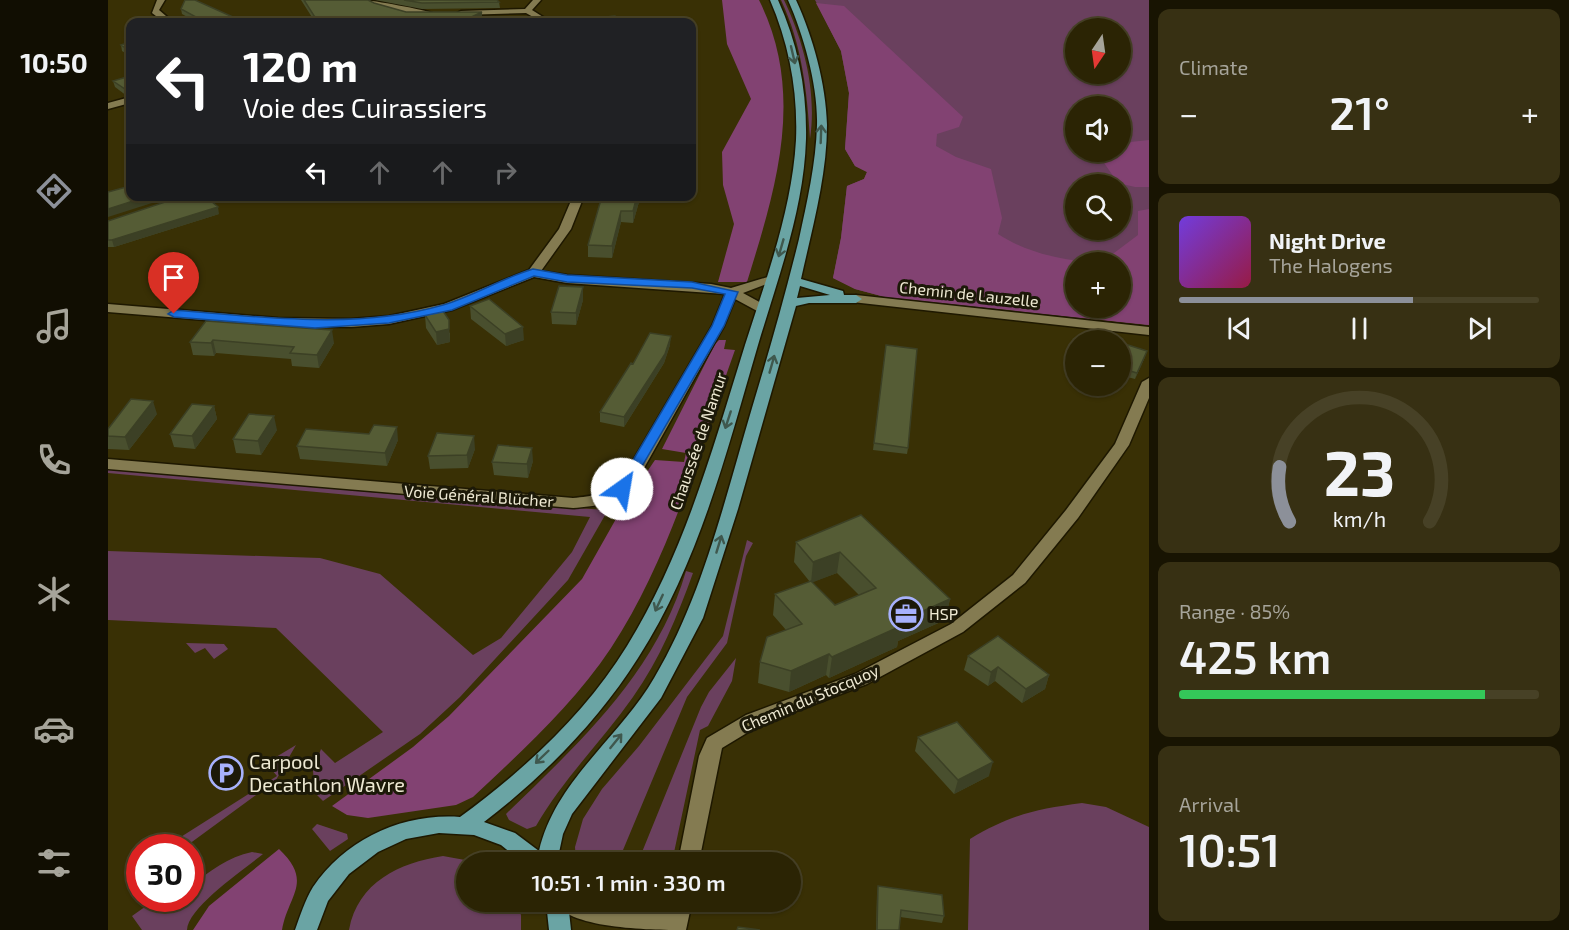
<!DOCTYPE html>
<html lang="en">
<head>
<meta charset="utf-8">
<style>
  :root { --surface:#2b2404; --page:#373013; --text:#f1f3f6; --muted:#a6a49a; --line:#474126; --accent:#8c9099 }
  body { margin:0; font-family:"Exo 2",sans-serif; background:var(--page); color:var(--text); height:100vh; display:flex; flex-direction:column; font-size:22px; white-space:nowrap }
  * { box-sizing:border-box; margin:0 }
  p { font-size:20px; color:var(--muted) }
  .icon { flex:none; width:33px; height:33px; fill:none; stroke:currentColor; stroke-width:2; stroke-linecap:round; stroke-linejoin:round }
  .map { position:relative; flex:1; overflow:hidden }
  .side { display:flex; flex-direction:column; gap:9px; padding:9px; background:#181402; width:420px }
  .side>* { flex:none }
  .top-card { position:absolute; left:18px; top:18px; width:570px; height:183px; border-radius:12px; box-shadow:0 2px 4px #0004,0 0 0 2px var(--line); background:#202124; color:#fff; overflow:hidden }
  .needle { width:39px; rotate:193deg }
  .fabs { position:absolute; left:957px; top:18px; display:grid; gap:12px }
  .fabs a { display:grid; place-items:center; width:66px; height:66px; border-radius:50%; background:var(--surface); box-shadow:0 2px 4px #0004,0 0 0 2px var(--line); font-size:30px }
  .speed { position:absolute; left:18px; top:834px; display:flex; gap:12px; font-size:30px; font-weight:700; text-align:center }
  .speed>* { display:grid; place-content:center; width:78px; height:78px; border-radius:50%; background:var(--surface); box-shadow:0 2px 4px #0004,0 0 0 2px var(--line); line-height:1 }
  .speed .limit { border:9px solid #d22; background:#fff; color:#111 }
  .pin { position:absolute; display:grid; place-items:center; width:51px; height:51px; color:#fff; margin:-62px -26px; border-radius:50% 50% 50% 0; rotate:-45deg; box-shadow:0 0 6px #0007 }
  .pin .icon { rotate:45deg }
  .me { position:absolute; width:66px; margin:-33px; rotate:32deg; stroke-linejoin:round; filter:drop-shadow(0 0 4px #0008) }
  .turn { display:flex; align-items:center; gap:21px; height:126px; padding:0 18px; font-size:27px }
  .turn .icon { width:78px; height:78px; stroke-width:2.5 }
  .turn b { display:block; font-size:42px; line-height:51px }
  .lanes { display:flex; align-items:center; height:57px; padding:0 18px; background:#0003; justify-content:center; gap:30px; direction:ltr }
  .lanes .off { opacity:.35 }
  .big { font-size:45px; font-weight:600; line-height:1.1 }
  .side .card { flex:1; display:flex; flex-direction:column; justify-content:center; gap:9px; min-width:0; padding:0 21px; border-radius:12px; background:var(--page) }
  .side .dial { align-items:center; gap:0 }
  .dial svg { height:156px; overflow:visible; fill:none; stroke:var(--line); stroke-width:7; stroke-linecap:round; text-anchor:middle }
  .dial text { fill:var(--text); stroke:none }
  .song { display:flex; align-items:center; gap:18px }
  .cover { width:72px; height:72px; border-radius:9px; background:linear-gradient(135deg,hsl(260 70% 55%),hsl(340 70% 35%)) }
  .played { height:6px; border-radius:3px; background:linear-gradient(90deg,var(--accent) 65%,var(--line) 65%) }
  .keys { display:flex; justify-content:space-around; direction:ltr }
  .heat { display:flex; justify-content:space-between; align-items:center; font-size:33px; direction:ltr }
  .charge { height:9px; border-radius:4px; background:linear-gradient(90deg,#34c759 85%,var(--line) 0) }
  .trip { position:absolute; left:348px; top:852px; width:345px; height:60px; border-radius:30px; background:var(--surface); box-shadow:0 2px 4px #0004,0 0 0 2px var(--line); font-weight:600; line-height:60px; text-align:center }
  main { display:flex; flex:1; min-height:0 }
  .menu { display:flex; flex-direction:column; width:108px; justify-content:space-around; align-items:center; background:#110e02; color:var(--muted) }
  .menu .icon { width:42px; height:42px }
  .menu .on { color:var(--accent) }
  .menu b { font-size:27px; color:var(--text) }
  .map>svg:first-child { display:block }
</style>
</head>
<body>
<main>
<nav class="menu">
<b>10:50</b>
<svg class="icon on" aria-label="directions" viewBox="0 0 24 24"><path d="M12 3l9 9-9 9-9-9zM9 14v-3h6M13 9l2 2-2 2"/></svg>
<svg class="icon" aria-label="music" viewBox="0 0 24 24"><path d="M9 18V5l10-2v13"/><circle cx="6" cy="18" r="3"/><circle cx="16" cy="16" r="3"/></svg>
<svg class="icon" aria-label="phone" viewBox="0 0 24 24"><path d="M5 4h4l2 5-3 2q2 4 5 5l2-3 5 2v4C11 20 4 13 5 4z"/></svg>
<svg class="icon" aria-label="climate" viewBox="0 0 24 24"><path d="M12 3v18M4 7l16 10M4 17L20 7"/></svg>
<svg class="icon" aria-label="car" viewBox="0 0 24 24"><path d="M5 17H2v-5l4-1 3-4h7l3 4 3 1v5h-3M9 17h6M6 11h13"/><circle cx="7" cy="17" r="2"/><circle cx="17" cy="17" r="2"/></svg>
<svg class="icon" aria-label="filters" viewBox="0 0 24 24"><path d="M4 7h16M4 17h16"/><circle cx="9" cy="7" r="2"/><circle cx="15" cy="17" r="2"/></svg>
</nav>
<div class="map">
<svg width="1041" height="930" viewBox="0 0 1041 930">
  <rect width="100%" height="100%" fill="#393005"/>
  <path fill="#6a405e" fill-rule="evenodd" d="M673 0H676C696 42 709 92 702 139 699 90 694 45 673 0Z
    M707 0H1041V325L777 297 747 289 725 278 733 238 739 186 756 179 759 172 747 166 737 149 741 93 733 51ZM968 28H1012V74H968ZM968 106H1012V152H968ZM968 184H1012V230H968ZM968 262H1012V308H968Z
    M0 469 399 504 500 510 460 580 352 697 312 734 215 801 207 793 205 771 213 749 227 763 275 732 168 628 0 620V551L212 558 272 574 365 655 393 638 464 552 482 517 0 473Z
    M639 540 645 543 638 556 619 643 579 697 510 862H468L467 847 475 819 494 789 531 746 615 636Z
    M578 571 585 573C569 617 552 659 525 697 494 741 455 779 428 826L419 829 401 820 398 814C471 743 549 672 578 571Z
    M78 643 116 644 120 649 106 659 97 648 87 653Z
    M628 658 624 681 600 726 592 730 564 862H530L593 707 601 692Z
    M188 745 168 780 148 795 77 847H57L169 776 158 763Z
    M974 803 998 807 1041 827V930H860L862 839C902 815 928 809 974 803Z
    M209 824 239 834 240 839 222 851 204 829Z
    M144 852 155 854C137 869 80 907 79 930H34L24 916 48 899 82 898 83 886C102 871 120 857 144 852Z
    M335 856 368 862H358V902H408L413 915V930H241C250 882 291 863 335 856Z"/>
  <path fill="#824272" d="M614 0H651C698 94 668 188 639 282H610L626 224 615 185 614 152 643 99 619 44Z
    M708 3 736 6 855 117 851 127 829 134 828 146 848 157 883 169 894 218 890 234C916 251 948 259 980 262H968V308H1012V262H980L998 259 1030 235V211L1041 209V325L777 297 747 289 725 278 733 238 739 186 756 179 759 172 747 166 737 149 741 93 733 51Z
    M1041 140V187H1027L1010 183 994 160 996 152H1012L1013 143Z
    M611 340H618L616 349 627 350C591 450 562 558 503 648 466 704 414 751 365 797L348 805 260 818 239 815 224 806 305 747 341 716 474 579 513 510 547 460 576 462 578 453 554 449 607 344Z
    M171 849C206 882 180 895 174 930H85L101 906Z"/>
  <g fill="none" stroke-linecap="round" stroke-linejoin="round">
    <g stroke="#1e1800" stroke-width="3">
      <path id="minor" d="M49 0H57L51 10 65 22H56L44 13Z
        M255 0C263 0 319 10 324 13L320 15 286 11Z
        M425 0H433L424 10 443 22H434L418 13 353 15 349 13 353 11 417 9Z
        M22 97V103L0 109V103Z
        M465 196H476L463 229 433 271 459 275 603 284 623 288 663 276 669 280 635 293 659 306V312H651L627 299 616 326 527 484C512 505 488 506 465 508L0 469V459L465 498C484 496 499 495 513 481L604 326 617 294 459 283 426 277 344 310 281 324 243 327 170 326 0 312V304L170 318 243 319 281 316 336 304 421 270 451 229Z"/>
    </g>
    <g stroke="#1e1800" stroke-width="3">
      <path id="tertiary" d="M748 295 1041 327V335L744 302 742 299Z
        M1041 378V398L1021 445 970 518 917 583 855 632 759 684 652 725 614 748 591 862H570L591 756 599 738 638 715 747 674 843 624 905 575 958 510 1007 444 1034 382Z
        M447 902C470 899 490 907 513 909 529 911 545 910 560 910L562 902H584L578 930C550 930 461 930 447 902Z"/>
    </g>
    <g stroke="#1e1800" stroke-width="3">
      <path id="primary" d="M662 0H670C690 44 699 90 698 139 696 209 670 278 650 345 619 451 591 563 530 658 491 720 435 777 376 822L407 833 431 851C446 785 504 743 540 688 593 604 616 502 644 408 661 352 677 296 691 239 699 202 708 163 709 125 710 86 696 36 680 0H688C705 37 718 84 719 125 719 176 704 229 693 279L735 291 736 295H748L754 299 748 303H701L688 306 630 509 595 618 553 698 464 814 455 834 449 862H414L393 845 366 835 331 833 298 839 270 852 241 874 220 901 209 930H187C192 916 197 900 205 887 238 839 294 813 352 817 415 771 478 713 519 646 576 554 605 448 637 345 658 279 684 210 688 140 690 91 681 44 662 0ZM692 286 722 295 689 298Z
        M438 902H460L463 930H441Z"/>
    </g>
    <use href="#minor" fill="#847b51" fill-rule="evenodd"/>
    <use href="#tertiary" fill="#847b51" fill-rule="evenodd"/>
    <use href="#primary" fill="#6aa4a4" fill-rule="evenodd"/>
  </g>
  <path fill="#494f2e" fill-rule="evenodd" d="M193 0H260L266 3 298 12H374V18L364 22H207Z
    M267 0H389L391 2 392 8 314 9Z
    M73 9 136 22H88L74 14Z
    M22 36V56L14 51 13 45 18 44 17 38Z
    M22 76V95L19 96 7 87 5 81Z
    M419 196H440L438 200 419 198Z
    M494 196H536L535 202H531L525 223 513 222 504 258 480 257V245Z
    M111 214 6 247H0V221Z
    M475 300 468 325 444 324 443 312Z
    M362 306 416 340 398 346 363 319Z
    M317 315 342 333V342L329 345 318 328Z
    M98 321 226 343 211 368 184 366 183 359 108 353 106 356 85 355 82 342Z
    M562 345 556 363 516 427 492 422V412L525 364Z
    M778 345 800 448 799 454 765 450Z
    M1012 356 1037 357 1027 379 1012 375Z
    M106 406 109 419 87 449 66 447 62 434Z
    M49 414 21 450 0 449V429Z
    M169 430 153 455 128 453 125 439Z
    M290 440 279 466 192 459 189 446Z
    M367 449 360 468 322 469 320 456Z
    M425 461 420 478 386 475 384 462Z
    M753 515 842 599 837 620 790 641 789 647 721 678 718 675 681 692 650 683 652 662 678 630 665 615 667 594 702 582 686 562 688 542ZM729 573 751 595 727 605 704 582Z
    M860 656 941 675 937 689 914 703 887 681 880 686 856 670Z
    M810 737 881 776 846 794 807 751Z
    M770 886 836 916 834 923 792 917 791 930H768L769 893Z"/>
  <path fill="#3c4025" d="M374 12V18L364 22H353Z
    M17 89H22V95L19 96Z
    M41 196H66L0 217V209Z
    M529 196H531V202L525 223V211Z
    M110 207 111 214 6 247 4 240Z
    M513 211V222L504 258V246Z
    M475 287V300L468 325V313Z
    M341 320 342 342 329 345 328 332Z
    M415 327 416 340 398 346 397 334Z
    M224 330 226 343 211 368 209 355Z
    M563 336 562 345 556 363 516 427V417Z
    M105 340 108 353 106 356 103 343Z
    M1039 351 1037 357 1027 379 1029 373Z
    M45 401 49 414 21 450 17 437Z
    M106 406 109 419 87 449 84 436Z
    M166 416 169 430 153 455 150 441Z
    M289 427 290 440 279 466 277 453Z
    M366 436 367 449 360 468 359 455Z
    M424 448 425 461 420 478 419 464Z
    M732 552 729 573 703 583 705 562Z
    M842 599 837 620 790 641 789 647 721 678 724 657 790 622Z
    M721 654 718 675 681 692 683 671Z
    M890 667 887 681 880 686 883 672Z
    M941 675 937 689 914 703 918 689Z
    M885 762 881 776 846 794 850 780Z"/>
  <path fill="#555c35" stroke="#3c4025" stroke-width="1.5" d="M77 0H87L136 22H97L73 9Z
    M196 0H260L266 3 298 12H374L353 22H210Z
    M296 0H389L391 2 314 3Z
    M507 16 514 22H481L477 19Z
    M22 36V42L17 38Z
    M22 42V51L13 45Z
    M22 76V92V89H17L5 81Z
    M22 186V196H41L0 209V192Z
    M75 196H97L110 207 4 240H0V221Z
    M494 196H529L525 211H513L504 246 480 245Z
    M451 286 475 287 468 313 443 312Z
    M381 299 415 327 397 334 362 306Z
    M335 311 341 320V329L328 332 317 315Z
    M98 321 224 330 209 355 182 353 186 347 105 340 103 343 82 342Z
    M542 333 563 336 557 354 516 417 492 412 523 363 525 364Z
    M778 345 809 349 800 448 766 443Z
    M1020 345 1039 351 1029 373 1012 368V356Z
    M23 399 45 401 17 437 0 436V429Z
    M84 404 106 406 84 436 62 434Z
    M141 414 166 416 150 441 125 439Z
    M266 425 289 427 277 453 189 446 198 429 261 434Z
    M329 433 366 436 359 455 320 456Z
    M390 445 424 448 419 464 384 462Z
    M753 515 842 599 790 622 793 626 724 657 721 654 683 671 652 662 659 637 694 624 667 594 703 581 727 605 768 588 732 552 705 562 688 542Z
    M890 636 941 675 918 689 890 667 883 672 860 656Z
    M849 722 885 762 850 780 810 737Z
    M770 886 834 895 836 916 793 910 791 930H769Z
    M630 927 652 930H629Z"/>
  <defs><path id="oneway-shaft" d="M-6 0H5M1.5-3L5.5 0L1.5 3" fill="none" stroke-width="1.6" stroke-linecap="round" stroke-linejoin="round" transform="scale(1.5)"/></defs>
  <g stroke="#3f584e">
    <use href="#oneway-shaft" transform="translate(685 55) rotate(77)"/>
    <use href="#oneway-shaft" transform="translate(713 134) rotate(-88)"/>
    <use href="#oneway-shaft" transform="translate(673 248) rotate(106)"/>
    <use href="#oneway-shaft" transform="translate(664 364) rotate(-74)"/>
    <use href="#oneway-shaft" transform="translate(620 420) rotate(108)"/>
    <use href="#oneway-shaft" transform="translate(611 544) rotate(-73)"/>
    <use href="#oneway-shaft" transform="translate(551 603) rotate(115)"/>
    <use href="#oneway-shaft" transform="translate(508 741) rotate(-51)"/>
    <use href="#oneway-shaft" transform="translate(434 757) rotate(136)"/>
  </g>
  <path fill="#1a73e8" stroke="#114b97" stroke-width="1.5" d="M425 269 459 275 584 282 630 292 616 326 519 492H510L508 489 604 326 617 294 584 288 459 282 426 276 344 310 281 323 207 328 66 317 60 314 66 310C155 317 248 330 335 305 366 296 394 278 425 269Z"/>
  <defs>
    <g id="office-ring" transform="scale(1.725)"><circle r="9.5" fill="#1c1908" stroke="#a7b1fc" stroke-width="1.5"/><path d="M-6-3h4V-5.5h4V-3h4V5H-6ZM-1-4.5V-3h2v-1.5ZM-6 0V1H6V0Z" fill="#a7b1fc"/></g>
    <g id="parking-ring" transform="scale(1.725)"><circle r="9.5" fill="#1c1908" stroke="#a7b1fc" stroke-width="1.5"/><path d="M-3.5-5.5H1a3.5 3.5 0 0 1 0 7H-1V5.5H-3.5ZM-1-3.4V-.6H.8a1.4 1.4 0 0 0 0-2.8Z" fill="#a7b1fc"/></g>
  </defs>
  <g fill-rule="evenodd">
    <use href="#office-ring" x="798" y="614"/>
    <use href="#parking-ring" x="118" y="773"/>
  </g>
  <g text-anchor="middle" stroke-width="6" stroke-linejoin="round" paint-order="stroke">
    <g font-size="16" fill="#eee9d3" stroke="#1c1908">
      <text transform="translate(861 294) rotate(6)" y="6">Chemin de Lauzelle</text>
      <text transform="translate(590 441) rotate(-71)" y="6">Chaussée de Namur</text>
      <text transform="translate(371 496) rotate(4)" y="6">Voie Général Blücher</text>
      <text transform="translate(702 698) rotate(-23)" y="6">Chemin du Stocquoy</text>
    </g>
    <g font-size="16" fill="#eee9d3" stroke="#1c1908" text-anchor="start">
      <text x="821" y="620">HSP</text>
    </g>
    <g font-size="20" fill="#eee9d3" stroke="#1c1908" text-anchor="start">
      <text x="141" y="769">Carpool<tspan x="141" dy="23">Decathlon Wavre</tspan></text>
    </g>
  </g>
</svg>
<div class="fabs">
<a><svg class="needle" viewBox="-14 -14 28 28"><path d="M0-13l5 13h-10z" fill="#e53935"/><path d="M0 13l5-13h-10z" fill="#a6a49a"/></svg></a>
<a><svg class="icon" aria-label="sound" viewBox="0 0 24 24"><path d="M4 9h4l5-4v14l-5-4H4zM17 9q2 3 0 6"/></svg></a>
<a><svg class="icon" aria-label="search" viewBox="0 0 24 24"><circle cx="10" cy="10" r="6"/><path d="M15 15l6 6"/></svg></a>
<a>+</a>
<a>−</a>
</div>
<div class="speed"><div class="limit">30</div></div>
<div class="pin" style="left:66px;top:314px;background:#d93025"><svg class="icon" aria-label="arrive" viewBox="0 0 24 24"><path d="M6 21V4h12l-3 4 3 4H6"/></svg></div>
<svg class="me" style="left:514px;top:489px" viewBox="-20 -20 40 40"><circle r="19" fill="#fff"/><path d="M0-13L10 11 0 6-10 11z" fill="#1a73e8"/></svg>
<div class="trip">10:51 · 1 min · 330 m</div>
<div class="top-card">
<div class="turn"><svg class="icon" aria-label="left" viewBox="0 0 24 24"><path d="M17 20v-9H6M10 6l-5 5 5 5"/></svg><div><b>120 m</b>Voie des Cuirassiers</div></div>
<div class="lanes"><svg class="icon" aria-label="left" viewBox="0 0 24 24"><path d="M17 20v-9H6M10 6l-5 5 5 5"/></svg><svg class="icon off" aria-label="ahead" viewBox="0 0 24 24"><path d="M12 20V5M6 11l6-6 6 6"/></svg><svg class="icon off" aria-label="ahead" viewBox="0 0 24 24"><path d="M12 20V5M6 11l6-6 6 6"/></svg><svg class="icon off" aria-label="right" viewBox="0 0 24 24"><path d="M7 20v-9h11M14 6l5 5-5 5"/></svg></div>
</div>
</div>
<section class="side">
<div class="card"><p>Climate</p>
<div class="heat"><a>−</a><b class="big">21°</b><a>+</a></div>
</div>
<div class="card">
<div class="song"><i class="cover"></i><div><b>Night Drive</b><p>The Halogens</p></div></div>
<div class="played"></div>
<div class="keys"><svg class="icon" aria-label="previous" viewBox="0 0 24 24"><path d="M18 5L8 12l10 7zM5 5v14"/></svg><svg class="icon" aria-label="pause" viewBox="0 0 24 24"><path d="M8 5v14M16 5v14"/></svg><svg class="icon" aria-label="next" viewBox="0 0 24 24"><path d="M6 5l10 7-10 7zM19 5v14"/></svg></div>
</div>
<div class="card dial"><svg viewBox="0 0 100 80">
<path d="M14 69A42 42 0 1 1 86 69"/>
<path d="M14 69A42 42 0 0 1 9 41" stroke="#8c9099"/>
<text x="50" y="56" font-size="32" font-weight="700">23</text>
<text x="50" y="72" font-size="11">km/h</text>
</svg></div>
<div class="card"><p>Range · 85%</p><b class="big">425 km</b><div class="charge"></div></div>
<div class="card"><p>Arrival</p><b class="big">10:51</b></div>
</section>
</main>
</body>
</html>
